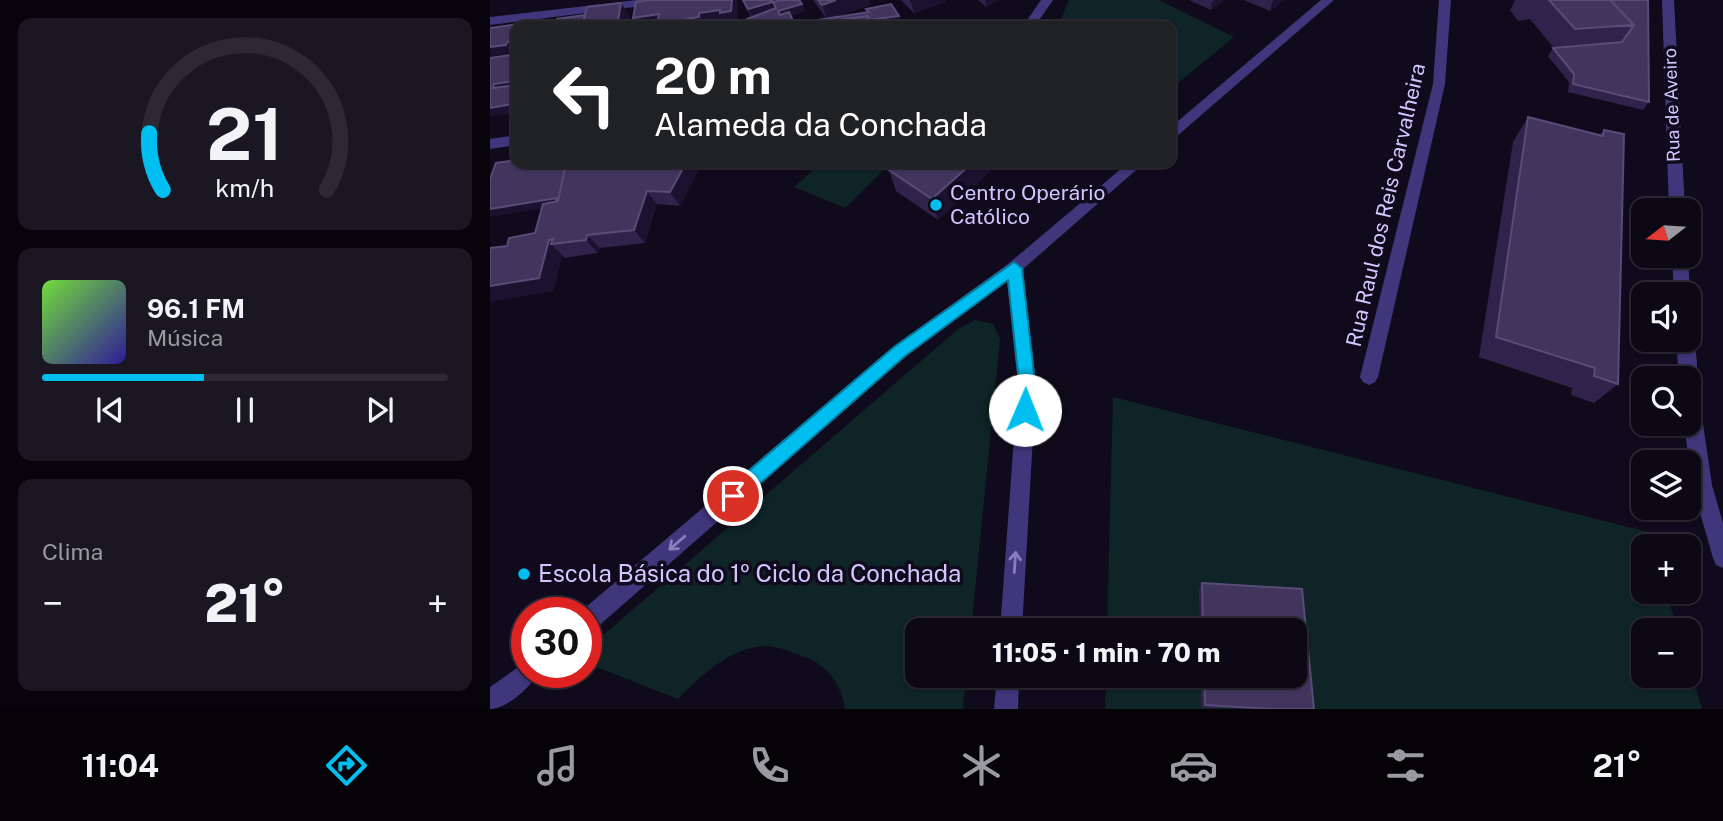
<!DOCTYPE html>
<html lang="pt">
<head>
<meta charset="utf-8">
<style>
  :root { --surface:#0c0815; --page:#1a1622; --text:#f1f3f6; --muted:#9a9aa0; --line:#2c2934; --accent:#01bef1 }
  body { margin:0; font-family:"Public Sans",sans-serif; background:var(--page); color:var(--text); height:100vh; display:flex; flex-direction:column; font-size:26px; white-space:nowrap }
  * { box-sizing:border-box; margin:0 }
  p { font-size:23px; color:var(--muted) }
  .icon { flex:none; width:38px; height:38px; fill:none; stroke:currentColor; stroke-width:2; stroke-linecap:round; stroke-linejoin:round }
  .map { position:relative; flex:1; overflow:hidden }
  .drawer { display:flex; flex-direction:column; gap:18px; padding:18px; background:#07040c; width:490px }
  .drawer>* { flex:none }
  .hud { position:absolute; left:21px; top:21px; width:665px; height:147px; border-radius:14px; box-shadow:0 2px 5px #0004,0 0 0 2px var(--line); background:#202124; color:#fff; overflow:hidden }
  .needle { width:46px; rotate:253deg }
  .buttons { position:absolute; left:1141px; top:198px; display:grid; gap:14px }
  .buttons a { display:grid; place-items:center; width:70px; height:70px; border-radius:14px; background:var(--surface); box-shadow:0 2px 5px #0004,0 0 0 2px var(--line); font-size:35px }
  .speed { position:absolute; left:21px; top:597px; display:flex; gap:14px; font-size:35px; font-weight:700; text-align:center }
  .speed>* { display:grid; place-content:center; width:91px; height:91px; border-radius:50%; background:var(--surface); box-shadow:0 2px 5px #0004,0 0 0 2px var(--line); line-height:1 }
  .speed .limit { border:10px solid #d22; background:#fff; color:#111 }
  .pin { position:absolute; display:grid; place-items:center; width:60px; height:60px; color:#fff; margin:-30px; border:4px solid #fff; border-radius:50%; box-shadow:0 2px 7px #0007 }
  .me { position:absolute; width:77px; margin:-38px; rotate:1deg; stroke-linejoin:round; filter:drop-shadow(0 0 5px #0008) }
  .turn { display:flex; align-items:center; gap:24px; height:147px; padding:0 28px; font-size:32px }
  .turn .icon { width:91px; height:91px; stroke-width:2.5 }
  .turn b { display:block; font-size:49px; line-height:60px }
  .big { font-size:52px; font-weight:800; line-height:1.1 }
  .drawer .card { flex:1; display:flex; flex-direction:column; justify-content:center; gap:10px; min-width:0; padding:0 24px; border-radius:14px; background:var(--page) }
  .drawer .dial { align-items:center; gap:0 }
  .dial svg { height:182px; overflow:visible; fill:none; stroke:var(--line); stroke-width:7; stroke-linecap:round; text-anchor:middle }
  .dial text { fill:var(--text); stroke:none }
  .song { display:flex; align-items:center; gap:21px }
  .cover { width:84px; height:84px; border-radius:10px; background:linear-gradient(135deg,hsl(100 70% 55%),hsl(250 70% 35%)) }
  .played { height:7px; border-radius:4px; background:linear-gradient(90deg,var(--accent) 40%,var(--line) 40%) }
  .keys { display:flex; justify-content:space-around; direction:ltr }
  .heat { display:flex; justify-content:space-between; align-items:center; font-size:38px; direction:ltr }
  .trip { position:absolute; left:415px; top:618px; width:402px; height:70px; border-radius:14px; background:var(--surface); box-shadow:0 2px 5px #0004,0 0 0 2px var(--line); font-weight:800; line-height:70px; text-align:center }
  .tabs { display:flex; height:112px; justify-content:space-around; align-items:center; background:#050308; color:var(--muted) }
  .tabs .icon { width:49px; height:49px }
  .tabs .active { color:var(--accent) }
  .tabs b { font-size:32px; color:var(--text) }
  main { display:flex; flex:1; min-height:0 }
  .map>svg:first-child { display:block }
</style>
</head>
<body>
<main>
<section class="drawer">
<div class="card dial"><svg viewBox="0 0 100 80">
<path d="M14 69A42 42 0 1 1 86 69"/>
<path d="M14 69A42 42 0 0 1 8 44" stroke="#01bef1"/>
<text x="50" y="56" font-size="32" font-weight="700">21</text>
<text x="50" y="72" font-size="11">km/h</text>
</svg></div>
<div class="card">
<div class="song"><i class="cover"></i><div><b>96.1 FM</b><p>Música</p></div></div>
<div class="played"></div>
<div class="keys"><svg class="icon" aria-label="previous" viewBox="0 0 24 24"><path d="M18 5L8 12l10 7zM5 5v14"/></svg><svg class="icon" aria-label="pause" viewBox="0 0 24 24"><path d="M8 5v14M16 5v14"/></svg><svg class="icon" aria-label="next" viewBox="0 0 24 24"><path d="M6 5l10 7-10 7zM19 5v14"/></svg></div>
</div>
<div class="card"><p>Clima</p>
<div class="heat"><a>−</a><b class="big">21°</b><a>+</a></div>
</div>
</section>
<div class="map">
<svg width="1233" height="709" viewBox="0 0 1233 709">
  <rect width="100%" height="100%" fill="#100b1c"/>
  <path fill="#0e2426" d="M579 0H669L744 37 681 89V26H568Z
    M331 163H401L355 208 304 187Z
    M485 320 503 324 510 339 481 630H427V676H476L473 709H355C352 685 337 665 315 657 306 654 298 650 289 648 251 638 212 674 188 699L96 663V650L468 329Z
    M623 397 1158 532 1162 546H1153V592H1176L1188 630H1153V676H1199V666L1212 709H615L616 676H805V630H617Z"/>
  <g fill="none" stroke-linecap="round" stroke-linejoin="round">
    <path fill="#40367b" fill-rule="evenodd" d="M147 0H182L176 3 0 25V17Z
      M551 0H563L545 26H533Z
      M831 0H844L686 137 681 138V127Z
      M949 0H961L955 84 888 377 885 382 879 385 873 382 870 377 943 84Z
      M1172 0H1184L1195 210H1179Z
      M26 135V145L0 149V139Z
      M638 163H654L532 270 546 383 532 630H510L528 383 517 281 416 356 104 630 96 633V612H90L404 346 518 264Z
      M1182 256H1198L1200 294 1199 297V294H1184Z
      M1199 334C1207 342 1210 374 1203 384L1208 390 1222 485 1233 523V568L1226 565 1223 558 1202 485 1194 424H1199V378H1189L1186 340H1199Z
      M37 661V672H48C42 687 16 709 0 709V687Z
      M507 676H529L528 709H504Z"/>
  </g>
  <path fill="#2f234b" d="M252 0H282L283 2 315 11 301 16 305 26 377 13 376 9 411 24 392 26H261V17Z
    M323 0H379L380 5 337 19Z
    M411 0H456V2L424 13Z
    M488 0H508L496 7Z
    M699 0H735L721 10Z
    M754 0H794L780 11Z
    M1024 0H1158L1159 102 1153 110 1078 92 1079 82 1058 56 1063 48H1064L1040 19 1028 21 1020 10 1025 1Z
    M1038 117 1109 135 1114 130 1128 384 1104 403 1081 395 1082 388 989 357 1023 142Z
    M26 163H209L208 171 190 206 167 204 155 243 110 248 108 253 74 258 72 255 63 291 17 246 45 233 52 209Z
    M399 163H509L448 220 406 191 399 170 401 168Z
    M712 583 812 589 824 709 711 708V676H805V630H710L709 590Z"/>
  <path fill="#1b1230" d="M242 0H247L248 2V25L236 26 235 24 222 26H148L143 18 169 14 209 13Z
    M346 0H379L380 5 337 19 332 5Z
    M420 0H456V2L424 13Z
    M495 0H508L496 7Z
    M725 0H735L721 10 722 2Z
    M783 0H794L780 11Z
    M283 2 289 16 265 23 258 9Z
    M131 3 140 17 138 26H127Z
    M312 4 315 11 291 19 288 11Z
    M409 16 411 24 392 26H330Z
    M304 23 306 26H281Z
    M26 41V49L23 50 22 53 0 56V47L17 42Z
    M26 81V89L3 88 4 84Z
    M26 92V113L0 116V108Z
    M196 163H209L208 171 190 206 180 192Z
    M247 163H274V166L251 170Z
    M482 163H509L448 220 442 199Z
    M157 191 167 204 155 243 144 230Z
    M67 198 74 205 0 217V209Z
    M97 235 110 248 108 253 96 240Z
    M59 240 63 244H61L72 255 63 291 0 302V286Z"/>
  <path fill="#41355e" stroke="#584c77" stroke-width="2" d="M161 0H242L241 11 230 13V10L209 13V17L167 24 169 14 143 18 146 2Z
    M253 0H282L283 2 258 9Z
    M291 0H309L312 4 288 11 290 15 299 12 304 23 281 26H261L257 19 286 8 283 2Z
    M328 0H346L332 5Z
    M1059 0H1120L1144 25 1085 29Z
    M1120 0H1158L1159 102 1083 84 1084 74 1063 48 1132 42 1144 25Z
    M131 3 127 26H92L97 7Z
    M401 4 409 16 379 20 378 16 335 22V26H305L314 25V22L379 12 376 9Z
    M95 15 92 26H65L67 19Z
    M378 16 379 24 365 26H335V22Z
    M51 21 49 26H26V41L17 42 16 45 0 47V28Z
    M26 54V81L4 84 3 88 26 85V92L22 104 0 108V58Z
    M1038 117 1113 136 1114 130 1134 134 1128 384 1104 376 1105 368 1006 337Z
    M26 160V163H79H76L68 201H66L67 198 0 209V179L6 163Z
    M76 163H196L180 192 157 191 144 230 97 235 96 240 61 244 63 239 59 240 49 278 0 286V248L17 246 19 238 45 233 53 204 68 201Z
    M404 163H482L442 199 399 170 405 164Z
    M712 583 812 589 824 709H783L715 705 714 676H805V630H713Z"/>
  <defs><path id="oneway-shaft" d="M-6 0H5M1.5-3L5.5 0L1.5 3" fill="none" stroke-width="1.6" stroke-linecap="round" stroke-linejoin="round" transform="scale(1.75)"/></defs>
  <g stroke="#8a7ebd">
    <use href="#oneway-shaft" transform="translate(187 543) rotate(139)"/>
    <use href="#oneway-shaft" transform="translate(525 562) rotate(-86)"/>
  </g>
  <path fill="#01bef1" stroke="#017c9d" stroke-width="2" d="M524 262 532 268 545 383 541 416 535 418 529 416 527 410 529 383 518 280 415 356 249 502 243 504 236 502 234 496 236 490 404 347Z"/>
  <g fill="#01bef1" stroke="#100b1c" stroke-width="2.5">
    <circle cx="446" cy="205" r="7"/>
    <circle cx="34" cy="574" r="7"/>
  </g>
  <g text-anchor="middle" stroke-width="7" stroke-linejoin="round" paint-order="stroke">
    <g font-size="18" fill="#d3c6ff" stroke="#100b1c">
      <text transform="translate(1182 105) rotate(-92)" y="6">Rua de Aveiro</text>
    </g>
    <g font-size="21" fill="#d3c6ff" stroke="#100b1c" text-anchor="start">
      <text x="460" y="200">Centro Operário<tspan x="460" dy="24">Católico</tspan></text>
    </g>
    <g font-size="21" fill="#d3c6ff" stroke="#100b1c">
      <text transform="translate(896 205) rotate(-77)" y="7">Rua Raul dos Reis Carvalheira</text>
    </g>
    <g font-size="24" fill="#d3c6ff" stroke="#100b1c" text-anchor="start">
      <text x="48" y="582">Escola Básica do 1º Ciclo da Conchada</text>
    </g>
  </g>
</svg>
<div class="buttons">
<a><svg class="needle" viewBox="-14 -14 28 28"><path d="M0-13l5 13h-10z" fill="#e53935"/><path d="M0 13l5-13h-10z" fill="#9a9aa0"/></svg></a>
<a><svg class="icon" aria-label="sound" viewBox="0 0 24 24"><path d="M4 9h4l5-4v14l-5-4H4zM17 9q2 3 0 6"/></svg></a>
<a><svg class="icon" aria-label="search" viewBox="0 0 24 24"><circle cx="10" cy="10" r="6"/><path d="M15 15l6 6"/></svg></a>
<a><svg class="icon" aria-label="layers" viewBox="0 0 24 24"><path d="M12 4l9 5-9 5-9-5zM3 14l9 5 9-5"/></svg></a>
<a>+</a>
<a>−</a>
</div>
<div class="speed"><div class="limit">30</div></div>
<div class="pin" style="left:243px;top:496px;background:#d93025"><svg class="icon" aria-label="arrive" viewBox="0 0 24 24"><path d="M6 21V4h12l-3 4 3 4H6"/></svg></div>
<svg class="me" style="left:535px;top:410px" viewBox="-20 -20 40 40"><circle r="19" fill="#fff"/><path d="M0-13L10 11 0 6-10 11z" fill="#01bef1"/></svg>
<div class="trip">11:05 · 1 min · 70 m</div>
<div class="hud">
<div class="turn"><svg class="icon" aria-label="left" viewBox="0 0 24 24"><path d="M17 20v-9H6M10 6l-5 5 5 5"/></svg><div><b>20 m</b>Alameda da Conchada</div></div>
</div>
</div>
</main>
<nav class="tabs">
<b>11:04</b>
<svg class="icon active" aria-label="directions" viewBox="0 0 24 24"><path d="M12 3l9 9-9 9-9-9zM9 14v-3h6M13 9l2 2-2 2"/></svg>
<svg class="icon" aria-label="music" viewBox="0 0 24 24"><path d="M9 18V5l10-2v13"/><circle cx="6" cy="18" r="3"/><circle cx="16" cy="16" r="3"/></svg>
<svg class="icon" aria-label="phone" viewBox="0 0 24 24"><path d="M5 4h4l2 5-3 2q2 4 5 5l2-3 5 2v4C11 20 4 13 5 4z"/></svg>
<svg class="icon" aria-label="climate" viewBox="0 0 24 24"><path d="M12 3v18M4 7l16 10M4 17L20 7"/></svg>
<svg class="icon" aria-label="car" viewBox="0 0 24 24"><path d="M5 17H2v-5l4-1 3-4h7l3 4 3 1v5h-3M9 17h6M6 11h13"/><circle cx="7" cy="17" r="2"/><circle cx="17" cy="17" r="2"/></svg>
<svg class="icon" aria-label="filters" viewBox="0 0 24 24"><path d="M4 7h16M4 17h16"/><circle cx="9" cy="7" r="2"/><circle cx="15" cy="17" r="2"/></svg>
<b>21°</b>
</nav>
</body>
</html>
